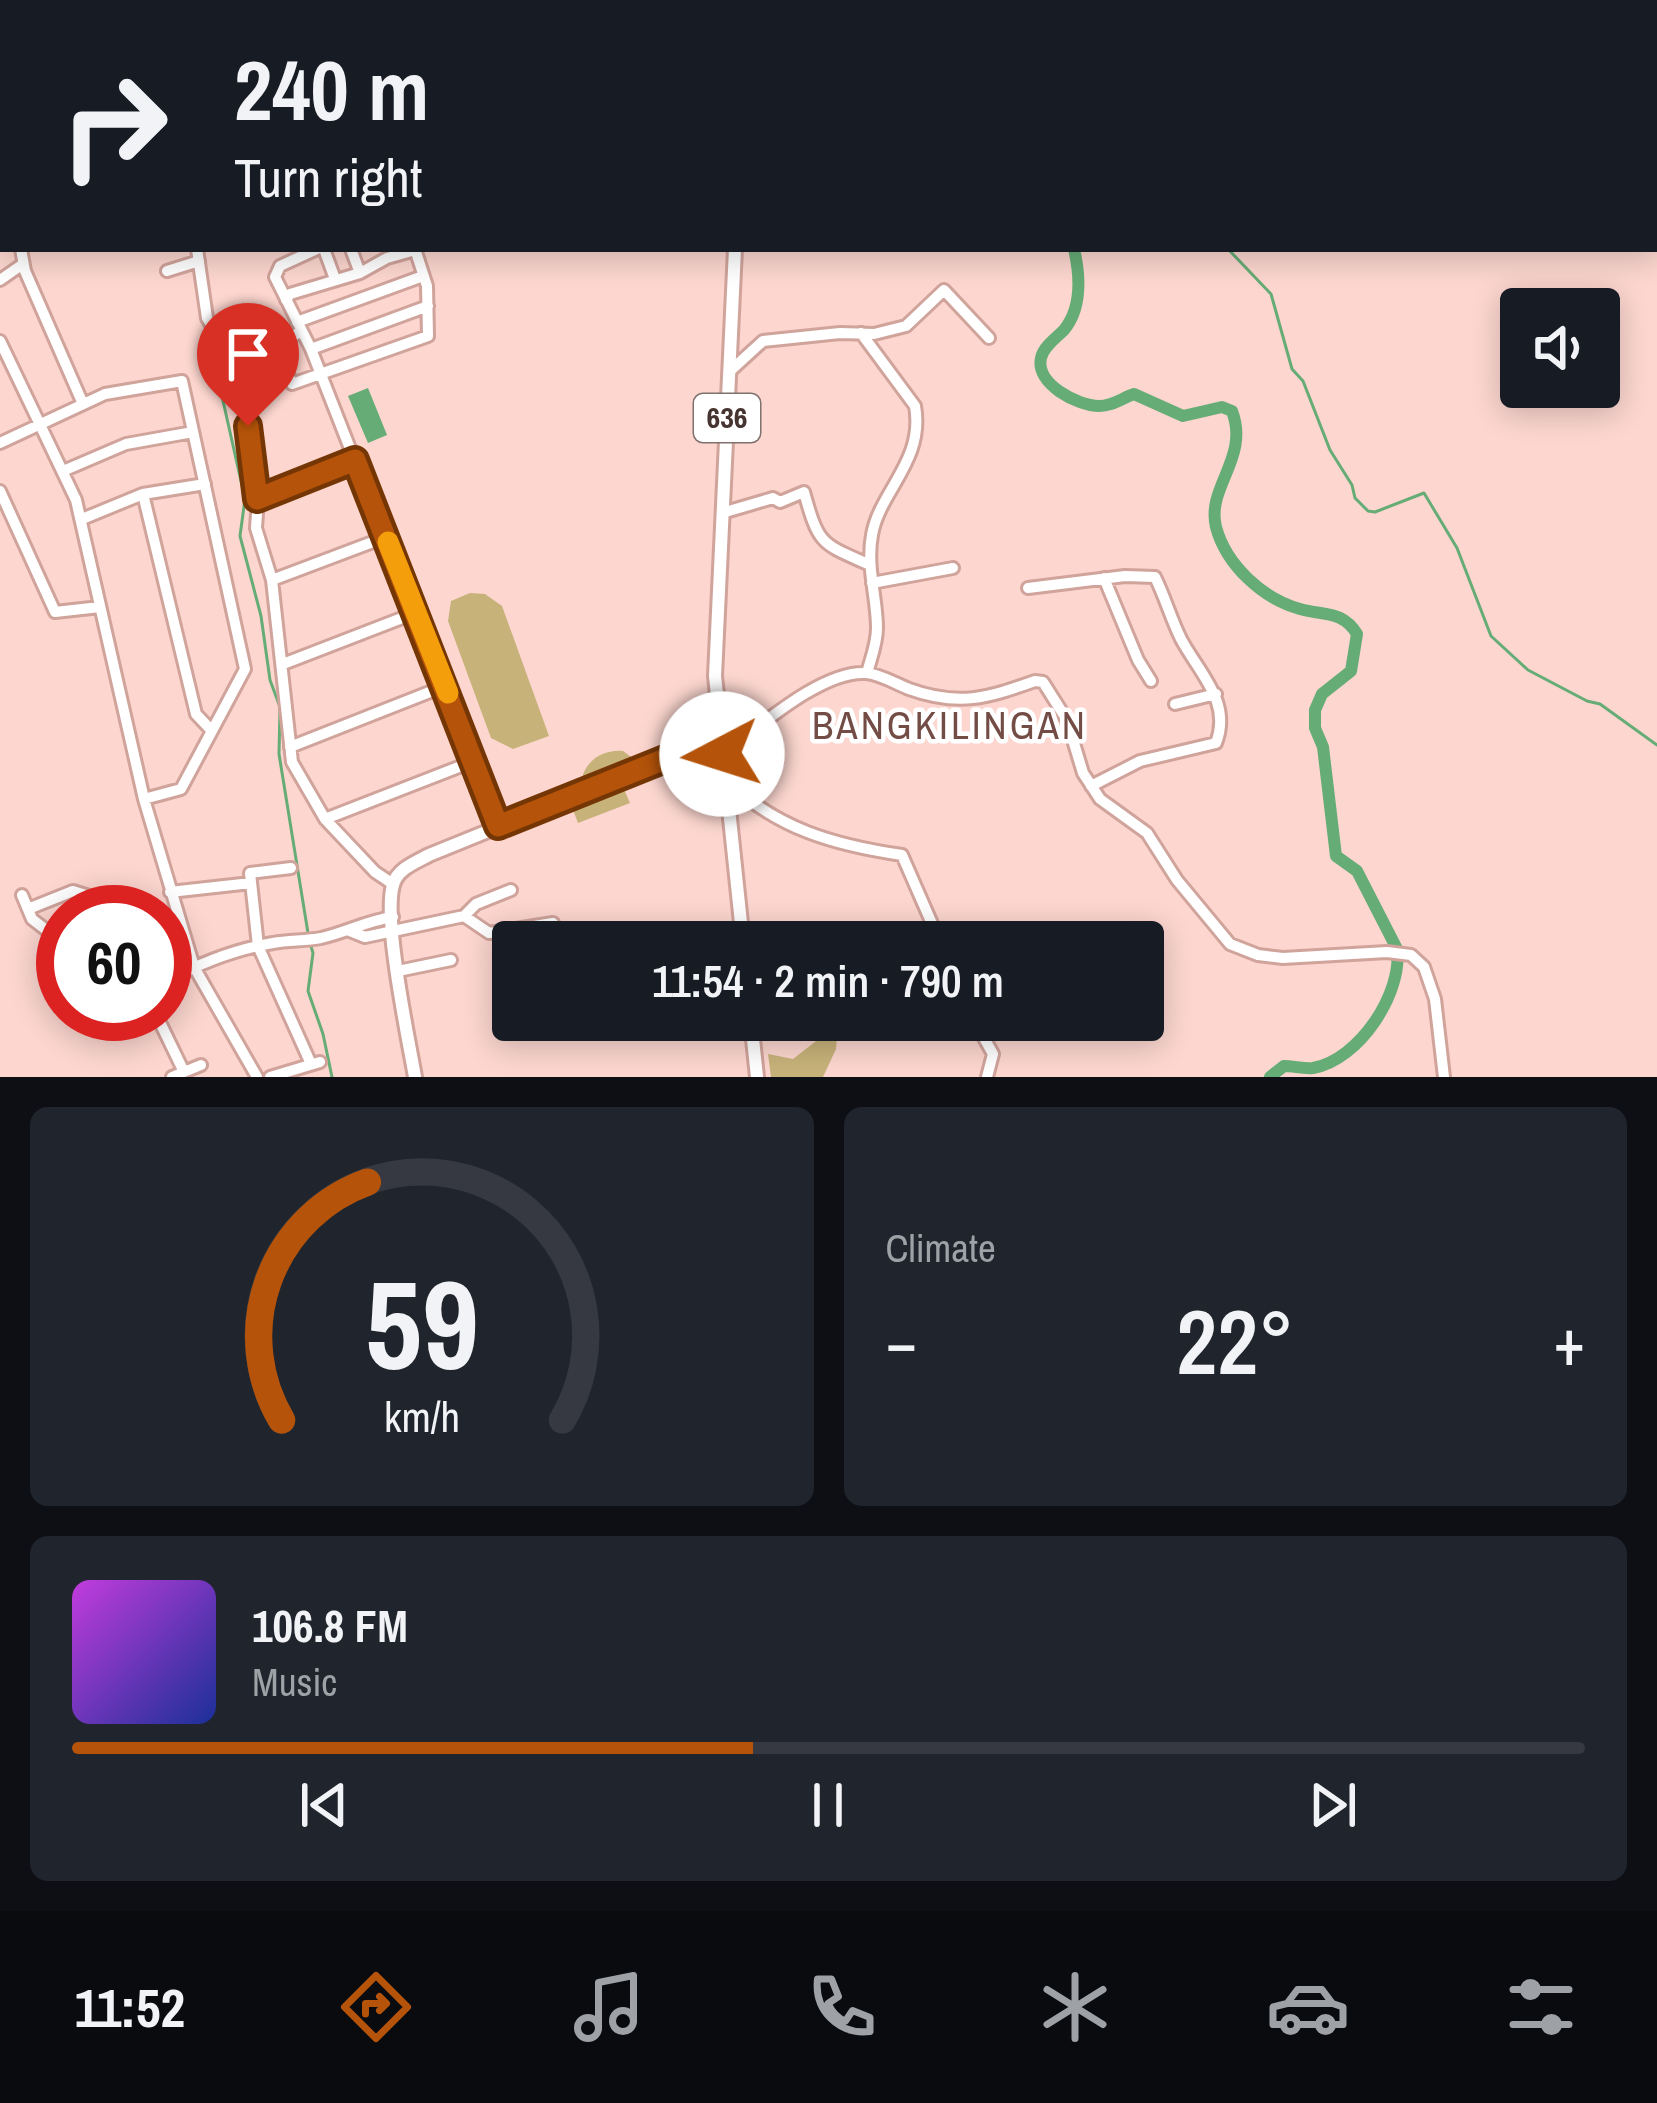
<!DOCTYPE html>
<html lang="en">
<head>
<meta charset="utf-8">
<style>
  :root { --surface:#171b24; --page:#20242c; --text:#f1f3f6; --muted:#9ea1a6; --line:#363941; --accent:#b45309 }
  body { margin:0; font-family:"Archivo Narrow",sans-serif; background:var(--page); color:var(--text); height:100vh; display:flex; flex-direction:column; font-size:45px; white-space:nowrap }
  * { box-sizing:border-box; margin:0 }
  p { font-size:39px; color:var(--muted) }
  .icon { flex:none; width:66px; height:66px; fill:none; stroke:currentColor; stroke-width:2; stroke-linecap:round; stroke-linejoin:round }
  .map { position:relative; height:1077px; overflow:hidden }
  .details { display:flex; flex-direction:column; gap:30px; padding:30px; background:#0d0f14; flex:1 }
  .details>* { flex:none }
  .guide { position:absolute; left:0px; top:0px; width:1659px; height:252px; box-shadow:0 6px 30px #0003; background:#171b24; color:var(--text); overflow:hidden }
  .controls { position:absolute; left:1500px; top:288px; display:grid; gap:24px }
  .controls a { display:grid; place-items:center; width:120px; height:120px; border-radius:12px; background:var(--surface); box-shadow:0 6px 30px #0003; font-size:60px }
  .speed { position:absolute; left:36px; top:885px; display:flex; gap:24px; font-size:60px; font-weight:700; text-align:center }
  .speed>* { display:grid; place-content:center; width:156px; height:156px; border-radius:50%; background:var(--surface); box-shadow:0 6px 30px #0003; line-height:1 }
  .speed .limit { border:18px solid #d22; background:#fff; color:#111 }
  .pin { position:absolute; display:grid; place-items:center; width:102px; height:102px; color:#fff; margin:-123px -51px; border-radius:50% 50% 50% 0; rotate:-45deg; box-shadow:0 0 12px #0007 }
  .pin .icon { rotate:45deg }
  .me { position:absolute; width:132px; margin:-66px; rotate:265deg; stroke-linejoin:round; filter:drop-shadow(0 0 9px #0008) }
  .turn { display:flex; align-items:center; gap:42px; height:252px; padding:0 36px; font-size:54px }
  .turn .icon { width:156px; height:156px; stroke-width:2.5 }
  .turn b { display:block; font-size:84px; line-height:102px }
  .big { font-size:90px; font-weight:600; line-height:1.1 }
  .details .tile { flex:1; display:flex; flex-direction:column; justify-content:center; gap:18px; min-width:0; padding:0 42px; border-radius:18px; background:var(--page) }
  .details .dial { align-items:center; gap:0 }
  .dial svg { height:312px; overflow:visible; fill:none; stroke:var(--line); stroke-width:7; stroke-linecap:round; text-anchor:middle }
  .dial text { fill:var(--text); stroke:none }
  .song { display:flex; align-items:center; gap:36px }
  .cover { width:144px; height:144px; border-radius:18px; background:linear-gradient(135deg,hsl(290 70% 55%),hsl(230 70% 35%)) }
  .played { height:12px; border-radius:6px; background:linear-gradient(90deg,var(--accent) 45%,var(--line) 45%) }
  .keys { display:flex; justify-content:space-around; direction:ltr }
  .heat { display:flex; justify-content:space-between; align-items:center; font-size:66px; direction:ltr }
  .details .tiles { flex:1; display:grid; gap:30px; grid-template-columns:1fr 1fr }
  .tile:last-child { grid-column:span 2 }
  .trip { position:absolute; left:492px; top:921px; width:672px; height:120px; border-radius:12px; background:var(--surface); box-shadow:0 6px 30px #0003; font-weight:600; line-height:120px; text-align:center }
  .tabs { display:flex; height:192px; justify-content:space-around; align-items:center; background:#090b0e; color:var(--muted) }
  .tabs .icon { width:84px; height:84px }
  .tabs .selected { color:var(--accent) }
  .tabs b { font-size:54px; color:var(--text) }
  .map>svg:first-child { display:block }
</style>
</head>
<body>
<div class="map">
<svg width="1657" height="1077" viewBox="0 0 1657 1077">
  <rect width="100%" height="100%" fill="#fcd6cf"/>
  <path fill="#c7b27a" d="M470 593 485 594 502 606 549 736 513 749 491 738 448 621 451 601Z
    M623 751 638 762 581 784C583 762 602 749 623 751Z
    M623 787 630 803 578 823 572 807Z
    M838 1024 836 1049 823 1077H771L768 1054 793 1059Z"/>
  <path fill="#66ac76" d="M368 388 387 435 368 443 348 396Z"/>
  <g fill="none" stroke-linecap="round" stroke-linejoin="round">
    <path stroke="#66ac76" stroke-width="3" d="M1019 0 1020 3
      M1228 249 1271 294 1292 369 1303 381 1330 450 1352 485 1355 498 1368 511 1375 512 1424 493 1457 548 1491 636 1528 670 1587 701 1600 704 1657 745
      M199 354 217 374 245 499 240 536 261 616 270 680 280 707 279 754 308 933
      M310 943 313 953 308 991 323 1034 332 1077"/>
    <path stroke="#66ac76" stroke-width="12" d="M724 0 726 3
      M1074 249C1080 275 1082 308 1064 330 1056 338 1043 347 1041 358 1035 384 1078 406 1099 406 1113 406 1122 398 1134 394L1183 416 1222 407 1232 411C1250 458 1206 487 1216 527 1226 565 1263 599 1300 609 1324 616 1342 610 1357 634L1351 671 1322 694 1315 710V728L1323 747 1336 856 1357 871 1397 949C1403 993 1359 1060 1313 1068 1303 1069 1294 1066 1284 1066L1270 1077"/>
    <g stroke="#d0a39b" stroke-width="16">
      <path id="minor" d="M53 0 54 3
        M0 122 3 127
        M21 249 25 271 83 404
        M197 249 207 318 233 361 248 426 258 499 256 528 272 580 292 762 325 819 375 872 393 884
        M317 249 280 266 275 277 311 349 498 826
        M324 249 335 279
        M351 249 360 273
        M167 271 199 261
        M0 280 23 264
        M286 300 290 294 360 273 387 258 415 250
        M297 322 423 276
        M301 331 277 347 292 384 428 336 427 286 415 249
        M861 333 915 406C925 461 879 492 872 535 866 567 877 597 877 628 877 644 871 658 867 673
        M0 341 76 500 144 799 194 967 257 1077
        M311 349 428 306
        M729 372 763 341 840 333 874 334 906 326 944 290 989 338
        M0 443 105 394 182 381 245 669 181 789 144 799
        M63 471 126 444 193 432
        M0 491 55 612 100 607
        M143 494 196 714 212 731
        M258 499 355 460
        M722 513 773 498 780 502 804 492C819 546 821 543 870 565
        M82 519 143 494 205 484
        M1104 578 1138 660 1151 681
        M272 580 386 537
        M872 583 953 568
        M1028 588 1125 576 1155 577C1165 597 1171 619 1181 639 1199 673 1232 702 1216 743L1140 761 1091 786
        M283 664 415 613
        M1175 704 1216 694
        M290 747 445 686
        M722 754C757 729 821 670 866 673 880 674 896 684 909 689 959 707 987 698 1035 681L1043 682 1067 720 1083 773 1100 799 1147 833 1177 880 1230 944 1258 955 1283 958 1387 952 1411 955 1424 967 1435 999 1444 1077
        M726 780C777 829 834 845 902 855L940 942
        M325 819 474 761
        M291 868 250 873 258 946 311 1064
        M170 892 251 883
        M22 895 32 919 63 943
        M28 909 73 891 89 896 95 912
        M464 916 489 933 553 923
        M350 931 365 937 464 916 476 904 511 890
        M398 971 451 960
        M165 982C198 964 236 949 273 943 289 940 305 941 321 938 347 932 366 921 393 917
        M156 1014 184 1072 172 1077
        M974 1020 993 1054 987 1077
        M184 1072 201 1065
        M270 1077 320 1062"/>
    </g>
    <g stroke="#d0a39b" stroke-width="18">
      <path id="major" d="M747 3V0
        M735 249 715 676 743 942
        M751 1020 757 1077
        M415 1077C408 1037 383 919 393 885 397 869 416 862 429 855L700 745"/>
    </g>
    <use href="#minor" stroke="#fff" stroke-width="10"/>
    <use href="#major" stroke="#fff" stroke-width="12"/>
  </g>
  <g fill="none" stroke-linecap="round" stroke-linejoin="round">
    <g stroke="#753606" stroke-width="30">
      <path id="route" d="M248 426 257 499 355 460 498 826 700 745 722 754"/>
    </g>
    <use href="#route" stroke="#b45309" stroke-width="21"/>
    <path stroke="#f59e0b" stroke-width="21" d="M388 542 448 693"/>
  </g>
  <g text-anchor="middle" stroke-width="9" stroke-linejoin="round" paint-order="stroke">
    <rect fill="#fff" stroke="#7e716e" stroke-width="3" x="694" y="394" width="66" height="48" rx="9"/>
    <g font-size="30" font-weight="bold" fill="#463430">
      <text x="727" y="428">636</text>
    </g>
    <g font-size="39" letter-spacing="3" fill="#734c45" stroke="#fff">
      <text x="950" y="739">BANGKILINGAN</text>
    </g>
  </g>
</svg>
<div class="controls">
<a><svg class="icon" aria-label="sound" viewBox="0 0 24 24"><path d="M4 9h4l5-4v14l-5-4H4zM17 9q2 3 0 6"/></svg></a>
</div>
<div class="speed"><div class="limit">60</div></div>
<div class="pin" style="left:248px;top:426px;background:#d93025"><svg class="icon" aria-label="arrive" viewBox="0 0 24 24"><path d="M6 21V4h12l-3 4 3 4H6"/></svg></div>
<svg class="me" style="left:722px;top:754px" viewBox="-20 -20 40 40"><circle r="19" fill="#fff"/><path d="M0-13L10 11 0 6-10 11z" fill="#b45309"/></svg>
<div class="trip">11:54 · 2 min · 790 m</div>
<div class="guide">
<div class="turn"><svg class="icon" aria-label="right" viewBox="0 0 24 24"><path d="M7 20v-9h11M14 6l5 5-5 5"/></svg><div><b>240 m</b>Turn right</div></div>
</div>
</div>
<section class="details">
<div class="tiles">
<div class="tile dial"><svg viewBox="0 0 100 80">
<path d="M14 69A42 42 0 1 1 86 69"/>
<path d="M14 69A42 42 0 0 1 36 8" stroke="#b45309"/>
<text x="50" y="56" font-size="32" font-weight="700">59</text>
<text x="50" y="72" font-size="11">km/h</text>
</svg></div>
<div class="tile"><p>Climate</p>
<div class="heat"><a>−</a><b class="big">22°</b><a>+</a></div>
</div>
<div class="tile">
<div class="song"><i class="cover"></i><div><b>106.8 FM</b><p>Music</p></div></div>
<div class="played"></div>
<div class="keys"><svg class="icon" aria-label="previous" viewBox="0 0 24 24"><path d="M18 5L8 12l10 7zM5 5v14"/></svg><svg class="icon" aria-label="pause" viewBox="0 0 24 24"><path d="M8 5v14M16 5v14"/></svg><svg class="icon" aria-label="next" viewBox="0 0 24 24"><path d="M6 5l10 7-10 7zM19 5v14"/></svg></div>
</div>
</div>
</section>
<nav class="tabs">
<b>11:52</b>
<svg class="icon selected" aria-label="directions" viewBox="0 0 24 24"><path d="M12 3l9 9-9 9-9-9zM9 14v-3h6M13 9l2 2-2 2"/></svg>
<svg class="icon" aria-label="music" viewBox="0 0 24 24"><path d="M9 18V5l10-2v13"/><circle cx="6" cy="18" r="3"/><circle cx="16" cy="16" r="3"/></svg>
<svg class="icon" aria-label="phone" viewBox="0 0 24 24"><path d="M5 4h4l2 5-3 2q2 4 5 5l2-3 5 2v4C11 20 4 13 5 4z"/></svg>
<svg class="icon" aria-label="climate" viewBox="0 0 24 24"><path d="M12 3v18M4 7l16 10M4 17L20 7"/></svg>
<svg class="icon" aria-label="car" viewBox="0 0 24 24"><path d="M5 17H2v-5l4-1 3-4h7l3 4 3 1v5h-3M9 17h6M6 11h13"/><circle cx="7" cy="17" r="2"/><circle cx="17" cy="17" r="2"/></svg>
<svg class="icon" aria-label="filters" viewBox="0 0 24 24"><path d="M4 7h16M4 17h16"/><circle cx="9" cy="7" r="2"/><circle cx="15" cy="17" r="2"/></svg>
</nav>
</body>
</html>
